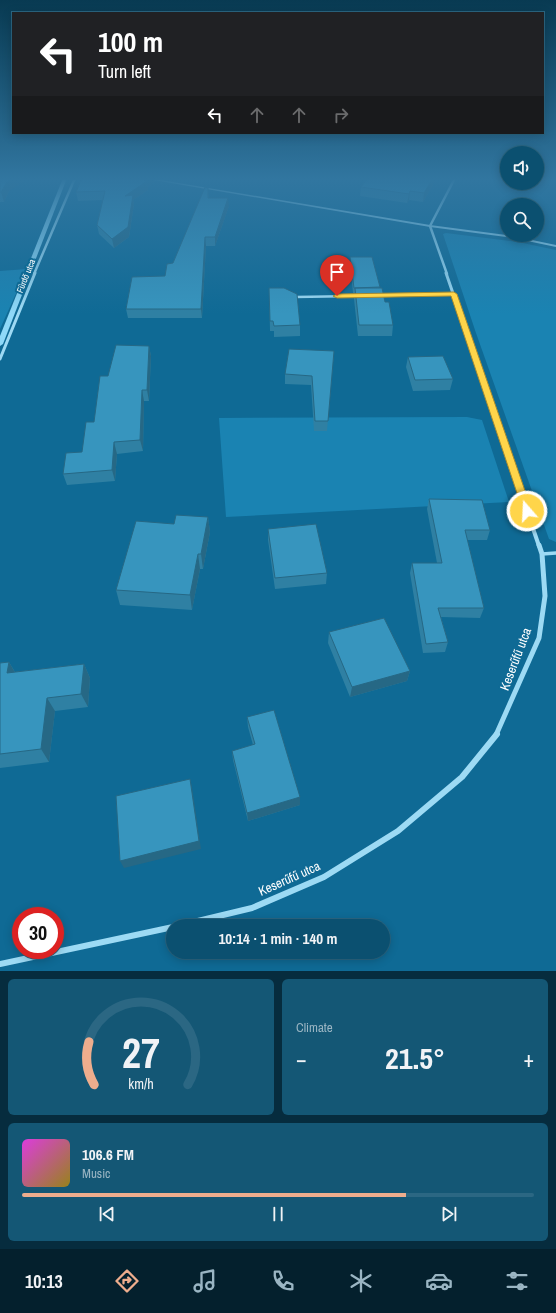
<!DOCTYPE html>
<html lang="en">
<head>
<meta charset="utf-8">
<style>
  :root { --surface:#0b5070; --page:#145775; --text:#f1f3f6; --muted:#9ab5c3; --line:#2b6783; --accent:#eead8d }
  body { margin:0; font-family:"Archivo Narrow",sans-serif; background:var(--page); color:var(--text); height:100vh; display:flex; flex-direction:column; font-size:15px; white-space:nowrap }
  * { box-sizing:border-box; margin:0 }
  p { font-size:13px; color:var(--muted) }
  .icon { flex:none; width:22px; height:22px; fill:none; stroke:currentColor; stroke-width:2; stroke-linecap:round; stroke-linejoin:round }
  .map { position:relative; height:971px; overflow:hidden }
  .drawer { display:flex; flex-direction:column; gap:8px; padding:8px; background:#062c3e; flex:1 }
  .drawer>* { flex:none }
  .hud { position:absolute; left:12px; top:12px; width:532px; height:122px; border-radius:0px; box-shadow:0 2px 10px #0003,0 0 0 1px var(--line); background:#202124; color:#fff; overflow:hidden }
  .tools { position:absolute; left:500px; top:146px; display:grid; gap:8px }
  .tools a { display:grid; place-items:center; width:44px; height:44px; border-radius:50%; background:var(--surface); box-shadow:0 2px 10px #0003,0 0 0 1px var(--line); font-size:20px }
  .speed { position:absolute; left:12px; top:907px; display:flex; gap:8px; font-size:20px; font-weight:700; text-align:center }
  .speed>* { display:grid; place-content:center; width:52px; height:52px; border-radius:50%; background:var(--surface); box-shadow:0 2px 10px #0003,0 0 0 1px var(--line); line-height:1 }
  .speed .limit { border:6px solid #d22; background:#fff; color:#111 }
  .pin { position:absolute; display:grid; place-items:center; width:34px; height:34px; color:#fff; margin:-41px -17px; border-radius:50% 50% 50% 0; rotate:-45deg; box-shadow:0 0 4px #0007 }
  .pin .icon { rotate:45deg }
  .me { position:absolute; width:44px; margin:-22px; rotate:341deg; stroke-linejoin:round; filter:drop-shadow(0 0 3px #0008) }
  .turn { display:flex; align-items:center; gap:14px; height:84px; padding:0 20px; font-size:18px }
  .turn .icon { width:52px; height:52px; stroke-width:2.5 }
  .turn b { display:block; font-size:28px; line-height:34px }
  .lanes { display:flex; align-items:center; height:38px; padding:0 20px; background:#0003; justify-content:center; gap:20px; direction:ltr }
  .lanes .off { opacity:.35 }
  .big { font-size:30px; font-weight:700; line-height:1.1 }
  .drawer .tile { flex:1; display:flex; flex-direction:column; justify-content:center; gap:6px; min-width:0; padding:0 14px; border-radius:6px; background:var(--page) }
  .drawer .dial { align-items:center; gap:0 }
  .dial svg { height:104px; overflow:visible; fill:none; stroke:var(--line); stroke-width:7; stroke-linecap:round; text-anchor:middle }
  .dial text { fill:var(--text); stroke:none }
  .song { display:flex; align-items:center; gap:12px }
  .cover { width:48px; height:48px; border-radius:6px; background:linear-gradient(135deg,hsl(300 70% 55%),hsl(50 70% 35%)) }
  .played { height:4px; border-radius:2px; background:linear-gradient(90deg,var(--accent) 75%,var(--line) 75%) }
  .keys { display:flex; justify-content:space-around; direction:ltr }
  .heat { display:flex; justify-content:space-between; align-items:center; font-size:22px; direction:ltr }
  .drawer .tiles { flex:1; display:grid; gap:8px; grid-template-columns:1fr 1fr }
  .tile:last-child { grid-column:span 2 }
  .trip { position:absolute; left:166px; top:919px; width:224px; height:40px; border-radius:20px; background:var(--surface); box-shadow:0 2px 10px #0003,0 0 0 1px var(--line); font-weight:700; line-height:40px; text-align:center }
  .menu { display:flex; height:64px; justify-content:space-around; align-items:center; background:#04202d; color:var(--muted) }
  .menu .icon { width:28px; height:28px }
  .menu .on { color:var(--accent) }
  .menu b { font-size:18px; color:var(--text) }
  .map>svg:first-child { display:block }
</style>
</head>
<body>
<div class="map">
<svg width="556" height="971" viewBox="0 0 556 971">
  <rect width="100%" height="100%" fill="#0f6a95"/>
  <path fill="#1a83b2" d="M446 233 518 242 556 250V542L549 539 476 333 443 234Z
    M27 269 0 329V271Z
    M467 417 482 420 509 502 226 517 219 418Z"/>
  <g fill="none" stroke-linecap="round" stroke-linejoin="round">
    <path fill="#8fd9f8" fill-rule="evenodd" d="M63 178H67L3 344 0 346V336Z"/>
    <path stroke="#9ddaf4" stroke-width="2.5" d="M381 295 453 294
      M295 297 357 296"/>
    <path stroke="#9ddaf4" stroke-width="3.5" d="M542 554 556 553"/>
    <path stroke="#9ddaf4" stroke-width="2.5" d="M34 274 75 178
      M447 274 430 226 455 178"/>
    <path stroke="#9ddaf4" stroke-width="3" d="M446 273 488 395
      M0 359 35 273"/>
    <path stroke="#9ddaf4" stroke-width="4" d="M487 394 539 546"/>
    <path stroke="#9ddaf4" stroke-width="5" d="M496 735 539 638 545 596 542 554 539 545"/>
    <path stroke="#9ddaf4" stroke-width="6" d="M177 926 252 908 324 877 398 831 462 777 497 734
      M0 964 173 927"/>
    <path fill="#9ddaf4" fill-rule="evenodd" d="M142 178H149L430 225 513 236 556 245V247L513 238 430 227Z"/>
  </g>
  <path fill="#2f80a3" d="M0 178 9 191 4 202H0Z
    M82 178H159H154V182L148 187V190L133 200 134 204 129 237 114 248 99 234 97 225 103 200 78 201 76 192Z
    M363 178H437L423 202 409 200 407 203 360 196 361 187 367 178Z
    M208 188 209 198 229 206 215 246H206L202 318H128L126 309 165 276 173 263Z
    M350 257 380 288 385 302 393 325 392 336H358L354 299V293H353L350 262Z
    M269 288 300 325V336L274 337V331H270Z
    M149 346 151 356 149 401H144L143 451 117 454 115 481 67 485 63 474 82 452 94 422Z
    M334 351 327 431H314L311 385 285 384V374Z
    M408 357 453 379 450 390 413 391 406 367Z
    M429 499 490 530 487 540H467L484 608 480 618 441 617 448 642 445 652 423 653 410 573 412 563H437L427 509Z
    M208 517 210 532 203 569H200L192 610 120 605 116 590 174 524Z
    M268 529 327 573 326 584 275 589 268 540Z
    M329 632 410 671 407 681 350 697 328 643Z
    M9 662 15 672 84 664 90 678 88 707 55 711 49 762 0 768V663Z
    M247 717 300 797V805L248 821 233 760 232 751 253 745 248 727Z"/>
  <path fill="#266885" d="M13 178H29L9 191 4 202 1 192 7 182Z
    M147 178H154V182L148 187V190L133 200 134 204 129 237 114 248 112 239 125 196Z
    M433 178H437L423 202 424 193Z
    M410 191 409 200 407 203 409 194Z
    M228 198 229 206 215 246V237Z
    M205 237 206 246 202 318 201 309Z
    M149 346 151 356 149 401 147 390Z
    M142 390 144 401 143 451 140 440Z
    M114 442 117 454 115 481 112 470Z
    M208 517 210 532 203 569 201 554Z
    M198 554 200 569 192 610 190 595Z
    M9 662 17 676 7 673Z
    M84 664 90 678 88 707 81 694Z
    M410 671 407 681 350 697 352 687Z
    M47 698 55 711 49 762 41 749Z
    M190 779 192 787 201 849 124 868 120 861Z
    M300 797V805L248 821 247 813Z"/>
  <path fill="#3795be" stroke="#266885" d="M0 178H13L7 182 1 192H0Z
    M82 178H147L144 180 147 181 125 196 133 195 128 227 112 239 97 225 105 191 76 192Z
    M368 178H433L424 193 410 191 409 194 361 187Z
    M205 187 208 188V198H228L215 237H205L201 309H126L132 277 165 276 167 264 173 263Z
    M350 257H372L380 287 354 288Z
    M269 288H284L297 294 300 325 274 326 273 321H270Z
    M355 288H382L385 302H389L393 325H359Z
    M116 345 149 346 147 390H142L140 440 114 442 112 470 63 474 66 453 82 452 86 422H94L100 376H108Z
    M289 349 334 351 328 421H315L312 376 285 374Z
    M443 356 453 379 415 380 408 357Z
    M429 499 482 500 490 530H465L484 608H438L448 642 426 644 412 563H442Z
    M176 515 208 517 201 554H198L190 595 116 590 136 521 174 524Z
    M316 524 327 573 275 578 268 529Z
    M384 618 410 671 352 687 329 632Z
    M9 662 7 673 84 664 81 694 47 698 41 749 0 754V663Z
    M274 710 300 797 247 813 232 751 255 744 247 717Z
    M190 779 199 841 120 861 116 796Z"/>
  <linearGradient id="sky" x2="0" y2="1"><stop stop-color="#083a52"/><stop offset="0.57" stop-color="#3176a0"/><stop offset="1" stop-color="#3176a0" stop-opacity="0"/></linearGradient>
  <rect width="556" height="314" fill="url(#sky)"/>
  <path fill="#ffd54a" stroke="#a68a30" d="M454 292 457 294 532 511 531 513 527 514 523 511 451 296 337 298 333 296 337 294Z"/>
  <g text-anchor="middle" stroke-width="4" stroke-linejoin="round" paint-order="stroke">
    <g font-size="9" fill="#fff" stroke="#0f6a95">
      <text transform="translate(26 276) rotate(-68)" y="3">Fürdő utca</text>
    </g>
    <g font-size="13" fill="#fff" stroke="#0f6a95">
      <text transform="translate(515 659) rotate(-69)" y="5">Keserűfű utca</text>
      <text transform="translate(289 878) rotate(-24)" y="5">Keserűfű utca</text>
    </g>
  </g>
</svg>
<div class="tools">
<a><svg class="icon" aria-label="sound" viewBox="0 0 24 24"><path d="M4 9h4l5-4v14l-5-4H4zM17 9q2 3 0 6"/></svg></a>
<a><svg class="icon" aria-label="search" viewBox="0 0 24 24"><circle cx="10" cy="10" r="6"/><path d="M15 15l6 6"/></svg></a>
</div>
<div class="speed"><div class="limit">30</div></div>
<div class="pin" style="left:337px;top:296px;background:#d93025"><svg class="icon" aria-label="arrive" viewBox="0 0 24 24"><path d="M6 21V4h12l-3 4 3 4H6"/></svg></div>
<svg class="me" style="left:527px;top:511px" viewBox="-20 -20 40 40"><circle r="17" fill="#ffd54a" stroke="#fff" stroke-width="3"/><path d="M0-11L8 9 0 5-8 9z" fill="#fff"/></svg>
<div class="trip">10:14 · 1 min · 140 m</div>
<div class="hud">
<div class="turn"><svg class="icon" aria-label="left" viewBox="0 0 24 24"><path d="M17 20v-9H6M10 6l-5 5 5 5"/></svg><div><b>100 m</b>Turn left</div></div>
<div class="lanes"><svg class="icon" aria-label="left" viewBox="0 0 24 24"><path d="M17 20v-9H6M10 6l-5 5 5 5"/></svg><svg class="icon off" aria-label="ahead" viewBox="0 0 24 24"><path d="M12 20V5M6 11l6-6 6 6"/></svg><svg class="icon off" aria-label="ahead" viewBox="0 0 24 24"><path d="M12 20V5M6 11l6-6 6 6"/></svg><svg class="icon off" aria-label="right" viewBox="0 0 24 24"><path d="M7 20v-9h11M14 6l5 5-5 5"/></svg></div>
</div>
</div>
<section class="drawer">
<div class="tiles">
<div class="tile dial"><svg viewBox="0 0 100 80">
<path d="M14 69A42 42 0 1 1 86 69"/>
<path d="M14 69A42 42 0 0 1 10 36" stroke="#eead8d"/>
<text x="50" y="56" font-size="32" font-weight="700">27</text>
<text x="50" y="72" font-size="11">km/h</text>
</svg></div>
<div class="tile"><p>Climate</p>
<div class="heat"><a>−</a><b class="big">21.5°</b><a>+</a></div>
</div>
<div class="tile">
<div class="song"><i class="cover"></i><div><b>106.6 FM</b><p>Music</p></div></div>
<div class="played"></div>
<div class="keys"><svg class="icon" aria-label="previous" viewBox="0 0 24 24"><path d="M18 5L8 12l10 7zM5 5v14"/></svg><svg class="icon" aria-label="pause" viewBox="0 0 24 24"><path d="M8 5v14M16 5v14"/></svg><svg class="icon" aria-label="next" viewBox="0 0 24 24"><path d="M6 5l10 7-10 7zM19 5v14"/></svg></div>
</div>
</div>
</section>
<nav class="menu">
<b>10:13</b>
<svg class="icon on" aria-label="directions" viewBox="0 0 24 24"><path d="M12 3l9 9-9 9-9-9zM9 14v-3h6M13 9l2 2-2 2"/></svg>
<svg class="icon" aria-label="music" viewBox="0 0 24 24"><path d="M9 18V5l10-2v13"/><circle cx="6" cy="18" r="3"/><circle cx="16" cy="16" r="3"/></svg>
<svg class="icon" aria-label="phone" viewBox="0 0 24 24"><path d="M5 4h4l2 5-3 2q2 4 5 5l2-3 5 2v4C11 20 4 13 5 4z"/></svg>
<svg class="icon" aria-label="climate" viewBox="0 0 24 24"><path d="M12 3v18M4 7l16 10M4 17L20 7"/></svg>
<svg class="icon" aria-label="car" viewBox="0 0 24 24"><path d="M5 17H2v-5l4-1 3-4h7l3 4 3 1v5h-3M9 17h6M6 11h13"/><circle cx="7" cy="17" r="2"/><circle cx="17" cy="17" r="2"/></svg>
<svg class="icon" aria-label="filters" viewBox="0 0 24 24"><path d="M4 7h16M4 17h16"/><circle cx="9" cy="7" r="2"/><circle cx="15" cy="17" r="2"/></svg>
</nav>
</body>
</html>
